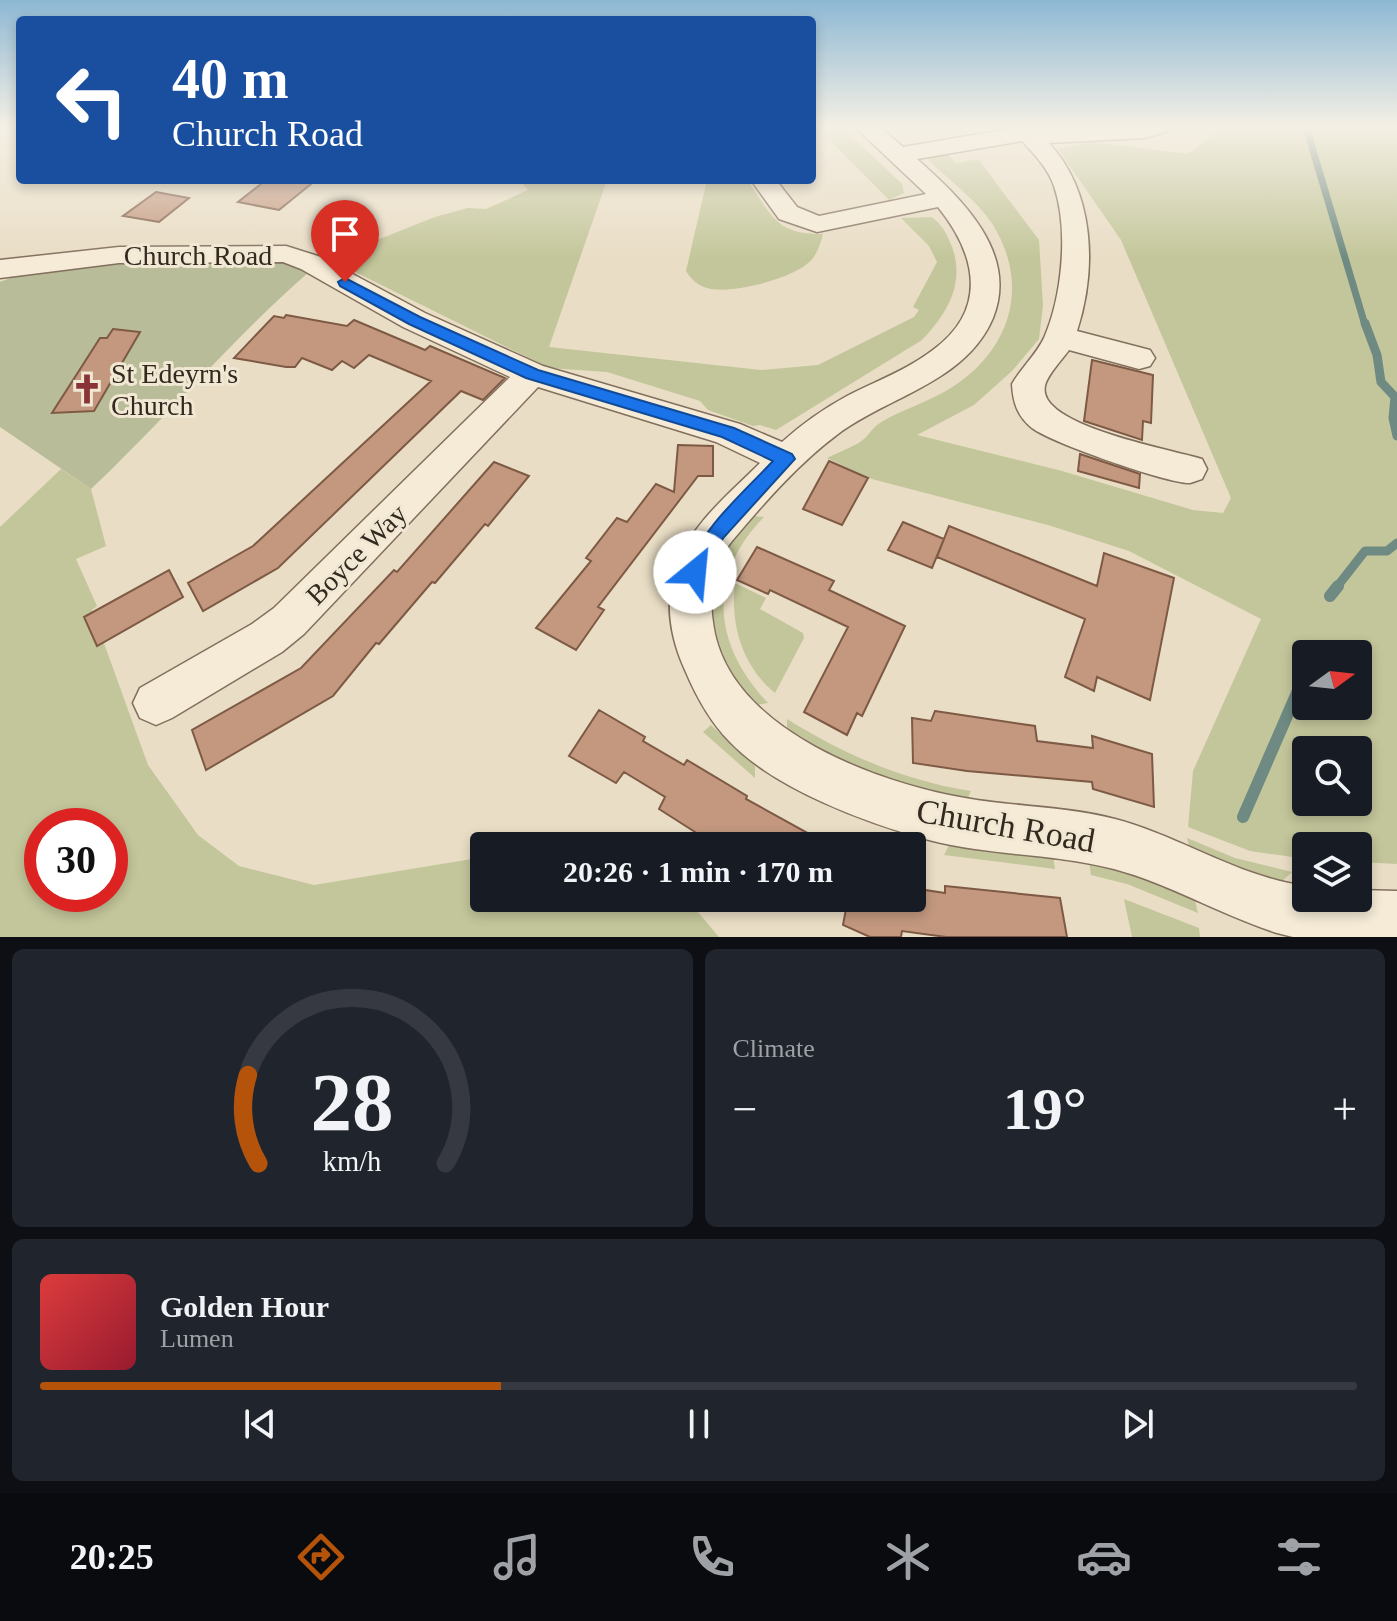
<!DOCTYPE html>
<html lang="en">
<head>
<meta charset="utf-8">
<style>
  :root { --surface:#171b24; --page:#20242c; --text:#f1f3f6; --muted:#9ea1a6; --line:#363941; --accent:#b45309 }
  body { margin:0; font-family:Georgia,serif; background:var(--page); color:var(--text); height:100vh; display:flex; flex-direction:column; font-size:30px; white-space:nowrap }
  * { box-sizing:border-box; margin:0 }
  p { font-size:26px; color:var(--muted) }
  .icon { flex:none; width:44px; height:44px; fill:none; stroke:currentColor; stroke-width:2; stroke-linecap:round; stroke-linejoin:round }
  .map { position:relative; height:937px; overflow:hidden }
  .panel { display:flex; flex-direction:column; gap:12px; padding:12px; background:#0d0f14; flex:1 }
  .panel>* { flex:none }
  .hud { position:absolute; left:16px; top:16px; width:800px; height:168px; border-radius:8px; box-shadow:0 4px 12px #0003; background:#1a4fa0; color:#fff; overflow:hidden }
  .needle { width:52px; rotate:75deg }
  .tools { position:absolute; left:1292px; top:640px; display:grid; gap:16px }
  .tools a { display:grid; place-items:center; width:80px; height:80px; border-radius:8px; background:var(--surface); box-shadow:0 4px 12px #0003; font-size:40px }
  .speed { position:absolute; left:24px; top:808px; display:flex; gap:16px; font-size:40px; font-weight:700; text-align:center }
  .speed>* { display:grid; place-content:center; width:104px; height:104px; border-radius:50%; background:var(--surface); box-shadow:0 4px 12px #0003; line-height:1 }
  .speed .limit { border:12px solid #d22; background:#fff; color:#111 }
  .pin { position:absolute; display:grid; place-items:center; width:68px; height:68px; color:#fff; margin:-82px -34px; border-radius:50% 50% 50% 0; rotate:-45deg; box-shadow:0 0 8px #0007 }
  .pin .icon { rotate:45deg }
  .me { position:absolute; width:88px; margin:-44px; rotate:28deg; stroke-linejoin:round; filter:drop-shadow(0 0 6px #0008) }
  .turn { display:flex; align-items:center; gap:28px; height:168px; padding:0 24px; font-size:36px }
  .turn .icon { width:104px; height:104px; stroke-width:2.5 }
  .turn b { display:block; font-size:56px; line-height:68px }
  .big { font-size:60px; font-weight:600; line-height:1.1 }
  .panel .card { flex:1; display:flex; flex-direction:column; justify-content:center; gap:12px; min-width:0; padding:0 28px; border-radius:12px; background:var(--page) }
  .panel .dial { align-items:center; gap:0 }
  .dial svg { height:208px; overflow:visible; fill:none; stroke:var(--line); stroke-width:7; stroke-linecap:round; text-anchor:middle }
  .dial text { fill:var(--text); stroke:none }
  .song { display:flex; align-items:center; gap:24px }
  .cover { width:96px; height:96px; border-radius:12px; background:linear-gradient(135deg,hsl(0 70% 55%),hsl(350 70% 35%)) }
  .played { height:8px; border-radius:4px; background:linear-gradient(90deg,var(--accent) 35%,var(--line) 35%) }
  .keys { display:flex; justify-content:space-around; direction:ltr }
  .heat { display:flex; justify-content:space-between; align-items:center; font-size:44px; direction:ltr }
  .panel .tiles { flex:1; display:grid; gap:12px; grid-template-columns:1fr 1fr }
  .card:last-child { grid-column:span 2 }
  .trip { position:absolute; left:470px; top:832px; width:456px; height:80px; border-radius:8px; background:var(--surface); box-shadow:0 4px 12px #0003; font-weight:600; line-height:80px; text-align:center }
  .tabs { display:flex; height:128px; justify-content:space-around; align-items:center; background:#090b0e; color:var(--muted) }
  .tabs .icon { width:56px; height:56px }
  .tabs .active { color:var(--accent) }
  .tabs b { font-size:36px; color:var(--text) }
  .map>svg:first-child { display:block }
</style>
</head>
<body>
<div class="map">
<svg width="1397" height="937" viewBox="0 0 1397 937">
  <rect width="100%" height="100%" fill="#e9ddc5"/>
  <path fill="#c3c69a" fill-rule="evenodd" d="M827 127H842L902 184 904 193 889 200 826 136 834 134Z
    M1222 127H1397V864L1358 862V846H1306V859L1250 851 1188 827 1193 771 1261 619 1129 551 1048 525 868 478 827 458C838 452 857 446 865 438 872 431 874 426 883 421 906 408 933 400 954 386 1011 348 1030 285 993 225 977 200 949 180 928 160L934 154 945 151 956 163 978 159 1039 240 1043 306 1039 339 1012 371 974 405 917 435 1062 471 1193 510 1223 513 1231 498 1121 240 1058 149 1093 142 1188 154ZM1306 654H1358V706H1306ZM1306 750H1358V802H1306Z
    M520 180H607L549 347 761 370 818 365 914 317 919 310 913 307 937 262 929 246 901 218 931 217C941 223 945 231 950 242 967 281 948 313 922 340L776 430 760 425 753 426 708 410 700 401 607 372 549 368 329 259 435 217 468 208 486 209 528 190Z
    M707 180H747C772 214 774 235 823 234 821 243 818 251 813 258 798 278 735 293 711 289 700 287 692 281 686 271Z
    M61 469 91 489 106 546 76 559 97 606 92 610 148 765 198 835 239 866 314 885 484 857V898H678L692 905 719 937H0V527ZM42 826H110V894H42Z
    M754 516 764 517C706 576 713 645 768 703L756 705C721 667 701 612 720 561 727 543 741 530 754 516Z
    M735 583 766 598 760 609 803 633 804 638 775 693C742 666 730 624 735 583Z
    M787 719C843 754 905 781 971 791L966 802C900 785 847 767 787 732Z
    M711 725 755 766V778L703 732Z
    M1187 838 1235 858 1292 872 1279 884 1191 854Z
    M950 843 1053 856 1055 869 944 855Z
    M1089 862 1126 871 1195 900 1198 913 1127 884 1091 875Z
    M1124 899 1199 928 1200 937H1132Z"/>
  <path fill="#b9bc98" d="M111 260H281L310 271C233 338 168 416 91 489L0 427V282L38 267Z"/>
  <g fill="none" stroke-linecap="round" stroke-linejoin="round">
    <path stroke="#6e8a82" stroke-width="7" d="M1306 127 1365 325"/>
    <path stroke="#6e8a82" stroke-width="9" d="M1365 323 1377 355 1381 382 1395 397 1393 418 1397 436
      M1336 588 1365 551H1387L1397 543"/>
    <path stroke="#6e8a82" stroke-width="12" d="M1330 596 1338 586
      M1243 817 1300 686"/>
  </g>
  <path fill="#c3987f" stroke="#7e5a45" stroke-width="2" d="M266 180H316L279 210 238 202Z
    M156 192 189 198 159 222 123 216Z
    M286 315 347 326 354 320 425 350 430 346 505 378 483 400 461 391 278 568 203 611 188 583 253 546 431 381 369 355 354 368 342 361 332 370 302 358 295 367H286L234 358 274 316 284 318Z
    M113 329 140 332 94 411 52 413 100 338H107Z
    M1092 360 1153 375 1151 423 1143 421 1142 440 1084 421Z
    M678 445 713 446V476H698L598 607 604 610 576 650 536 628 591 561 586 558 617 518 627 522 656 484 674 492Z
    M1080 454 1140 474 1139 488 1078 471Z
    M829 461 868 478 842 525 803 509Z
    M494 462 529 476 488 526 485 524 435 583 432 582 379 644 376 643 333 696 206 770 192 730 301 668 394 570 397 572Z
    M903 522 944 539 932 568 888 550Z
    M949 526 1097 586 1104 553 1174 578 1150 700 1097 677 1094 691 1065 677 1085 619 937 557Z
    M757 547 834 581 829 590 905 626 862 716 857 713 847 735 804 712 848 627 770 590 768 594 737 580Z
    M169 570 183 597 97 646 84 617Z
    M599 710 645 737 643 741 684 765 687 760 747 796 746 799 831 846H717L659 809 665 797 624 772 616 783 569 756Z
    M935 711 1035 726 1037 741 1093 748 1092 736 1152 754 1154 807 1093 789 1092 782 967 771 913 763 912 718 931 721Z
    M945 886 1060 898 1067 937H946L902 931 901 937H870L843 925 848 898H912V888L945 893Z"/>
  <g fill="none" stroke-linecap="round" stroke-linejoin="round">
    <g stroke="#826f5d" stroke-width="3">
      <path id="minor" d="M855 127H880L903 147 1019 127H1169L1166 132 1144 138 1049 143C1095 193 1097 269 1077 331L1150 350 1155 358 1150 366 1139 369 1069 350C1062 360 1047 375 1045 386 1036 426 1174 450 1202 459L1207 469 1202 479C1198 480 1194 482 1190 483 1168 484 1050 442 1032 428 1017 416 1013 402 1012 384 1021 368 1036 355 1044 338 1062 297 1069 230 1054 186 1048 168 1034 154 1022 141L917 159C962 199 1019 253 993 318 966 382 889 396 838 434 799 463 764 503 732 541 710 567 708 601 715 634 737 732 878 783 965 798 1015 807 1066 806 1115 819 1180 836 1238 877 1306 886V898H1358V890L1397 891V937H1293L1277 933C1221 915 1170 884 1114 869 1053 853 990 856 929 840 866 823 775 789 730 742 710 722 696 696 685 670 670 637 664 600 677 565 692 523 730 493 760 463L716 442 538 387 304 634 282 652 172 718 156 725 140 718 133 703 140 688 252 624 274 608 510 377 403 327 301 269 283 262 119 263 0 278V260L119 247 286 246 321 257 425 313 543 366 740 424 782 442C802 424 823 409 847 396 876 381 907 370 933 350 989 309 976 254 938 207L817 232 779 219 751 180H776L797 207 819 216 926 194Z"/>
    </g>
    <use href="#minor" fill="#f5ebd7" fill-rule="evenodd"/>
  </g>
  <linearGradient id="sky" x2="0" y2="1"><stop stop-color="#8db8d4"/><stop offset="0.49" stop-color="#f5f0e5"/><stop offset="1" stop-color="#f5f0e5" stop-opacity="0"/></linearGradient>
  <rect width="1397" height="259" fill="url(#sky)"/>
  <path fill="#1a73e8" stroke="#114b97" stroke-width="2" d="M345 278 420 317 538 370 734 428 792 454 795 459 724 537 712 555 702 578 695 581 688 578 685 572C703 527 740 496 773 461L722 437 526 378 409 324 340 286 338 282Z"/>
  <defs>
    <g id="church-bare" transform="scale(2.4)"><path d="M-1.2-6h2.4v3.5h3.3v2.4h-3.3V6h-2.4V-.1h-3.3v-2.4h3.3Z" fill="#8a3438" stroke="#f1e8d4" stroke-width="2.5" paint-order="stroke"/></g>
  </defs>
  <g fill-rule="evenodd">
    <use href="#church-bare" x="87" y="389"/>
  </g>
  <g text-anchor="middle" stroke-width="6" stroke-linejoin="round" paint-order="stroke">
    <g font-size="28" fill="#34281f" stroke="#f1e8d4">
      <text x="198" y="265">Church Road</text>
      <text transform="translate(356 554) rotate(-45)" y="10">Boyce Way</text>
    </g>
    <g font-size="28" fill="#34281f" stroke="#f1e8d4" text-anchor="start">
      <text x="111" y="383">St Edeyrn's<tspan x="111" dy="32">Church</tspan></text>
    </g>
    <g font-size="34" fill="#34281f" stroke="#f1e8d4">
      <text transform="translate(1006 825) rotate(10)" y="12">Church Road</text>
    </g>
  </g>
</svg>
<div class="tools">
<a><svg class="needle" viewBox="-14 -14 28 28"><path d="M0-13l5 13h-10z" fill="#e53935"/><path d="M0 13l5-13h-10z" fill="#9ea1a6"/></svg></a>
<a><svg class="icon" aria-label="search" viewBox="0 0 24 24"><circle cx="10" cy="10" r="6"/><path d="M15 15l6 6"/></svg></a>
<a><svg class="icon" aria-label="layers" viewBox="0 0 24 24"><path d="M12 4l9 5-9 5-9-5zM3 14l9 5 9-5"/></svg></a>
</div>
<div class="speed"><div class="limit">30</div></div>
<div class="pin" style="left:345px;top:282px;background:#d93025"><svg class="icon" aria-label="arrive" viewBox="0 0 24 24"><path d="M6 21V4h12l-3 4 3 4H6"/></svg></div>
<svg class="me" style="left:695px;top:572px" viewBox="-20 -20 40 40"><circle r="19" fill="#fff"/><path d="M0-13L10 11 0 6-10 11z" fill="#1a73e8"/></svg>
<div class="trip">20:26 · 1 min · 170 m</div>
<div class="hud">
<div class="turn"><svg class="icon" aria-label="left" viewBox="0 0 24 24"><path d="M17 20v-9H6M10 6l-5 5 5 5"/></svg><div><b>40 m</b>Church Road</div></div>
</div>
</div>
<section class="panel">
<div class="tiles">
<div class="card dial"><svg viewBox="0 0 100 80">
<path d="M14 69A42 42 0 1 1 86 69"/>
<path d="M14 69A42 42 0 0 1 10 35" stroke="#b45309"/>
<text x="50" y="56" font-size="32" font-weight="700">28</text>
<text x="50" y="72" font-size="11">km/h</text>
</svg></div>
<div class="card"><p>Climate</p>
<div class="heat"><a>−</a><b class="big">19°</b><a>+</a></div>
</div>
<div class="card">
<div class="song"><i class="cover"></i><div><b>Golden Hour</b><p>Lumen</p></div></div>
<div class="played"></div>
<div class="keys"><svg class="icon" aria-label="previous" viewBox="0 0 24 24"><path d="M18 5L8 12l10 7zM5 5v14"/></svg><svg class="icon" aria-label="pause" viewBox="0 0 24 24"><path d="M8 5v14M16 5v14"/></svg><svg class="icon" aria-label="next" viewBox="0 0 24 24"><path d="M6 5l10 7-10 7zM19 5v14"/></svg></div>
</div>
</div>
</section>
<nav class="tabs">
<b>20:25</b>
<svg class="icon active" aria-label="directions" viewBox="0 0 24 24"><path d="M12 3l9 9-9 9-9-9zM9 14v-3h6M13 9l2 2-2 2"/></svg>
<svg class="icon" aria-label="music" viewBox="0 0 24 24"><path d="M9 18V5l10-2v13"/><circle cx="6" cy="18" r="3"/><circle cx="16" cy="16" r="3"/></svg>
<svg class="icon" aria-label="phone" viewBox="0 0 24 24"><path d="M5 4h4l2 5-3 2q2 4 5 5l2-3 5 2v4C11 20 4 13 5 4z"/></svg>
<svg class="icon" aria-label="climate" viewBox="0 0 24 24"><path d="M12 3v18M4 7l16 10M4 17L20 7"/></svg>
<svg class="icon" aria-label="car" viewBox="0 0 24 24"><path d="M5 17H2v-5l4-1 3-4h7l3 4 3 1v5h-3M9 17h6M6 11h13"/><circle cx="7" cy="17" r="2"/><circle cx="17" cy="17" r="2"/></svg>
<svg class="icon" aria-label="filters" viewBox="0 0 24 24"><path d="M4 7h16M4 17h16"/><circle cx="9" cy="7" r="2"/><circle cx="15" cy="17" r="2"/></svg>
</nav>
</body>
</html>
